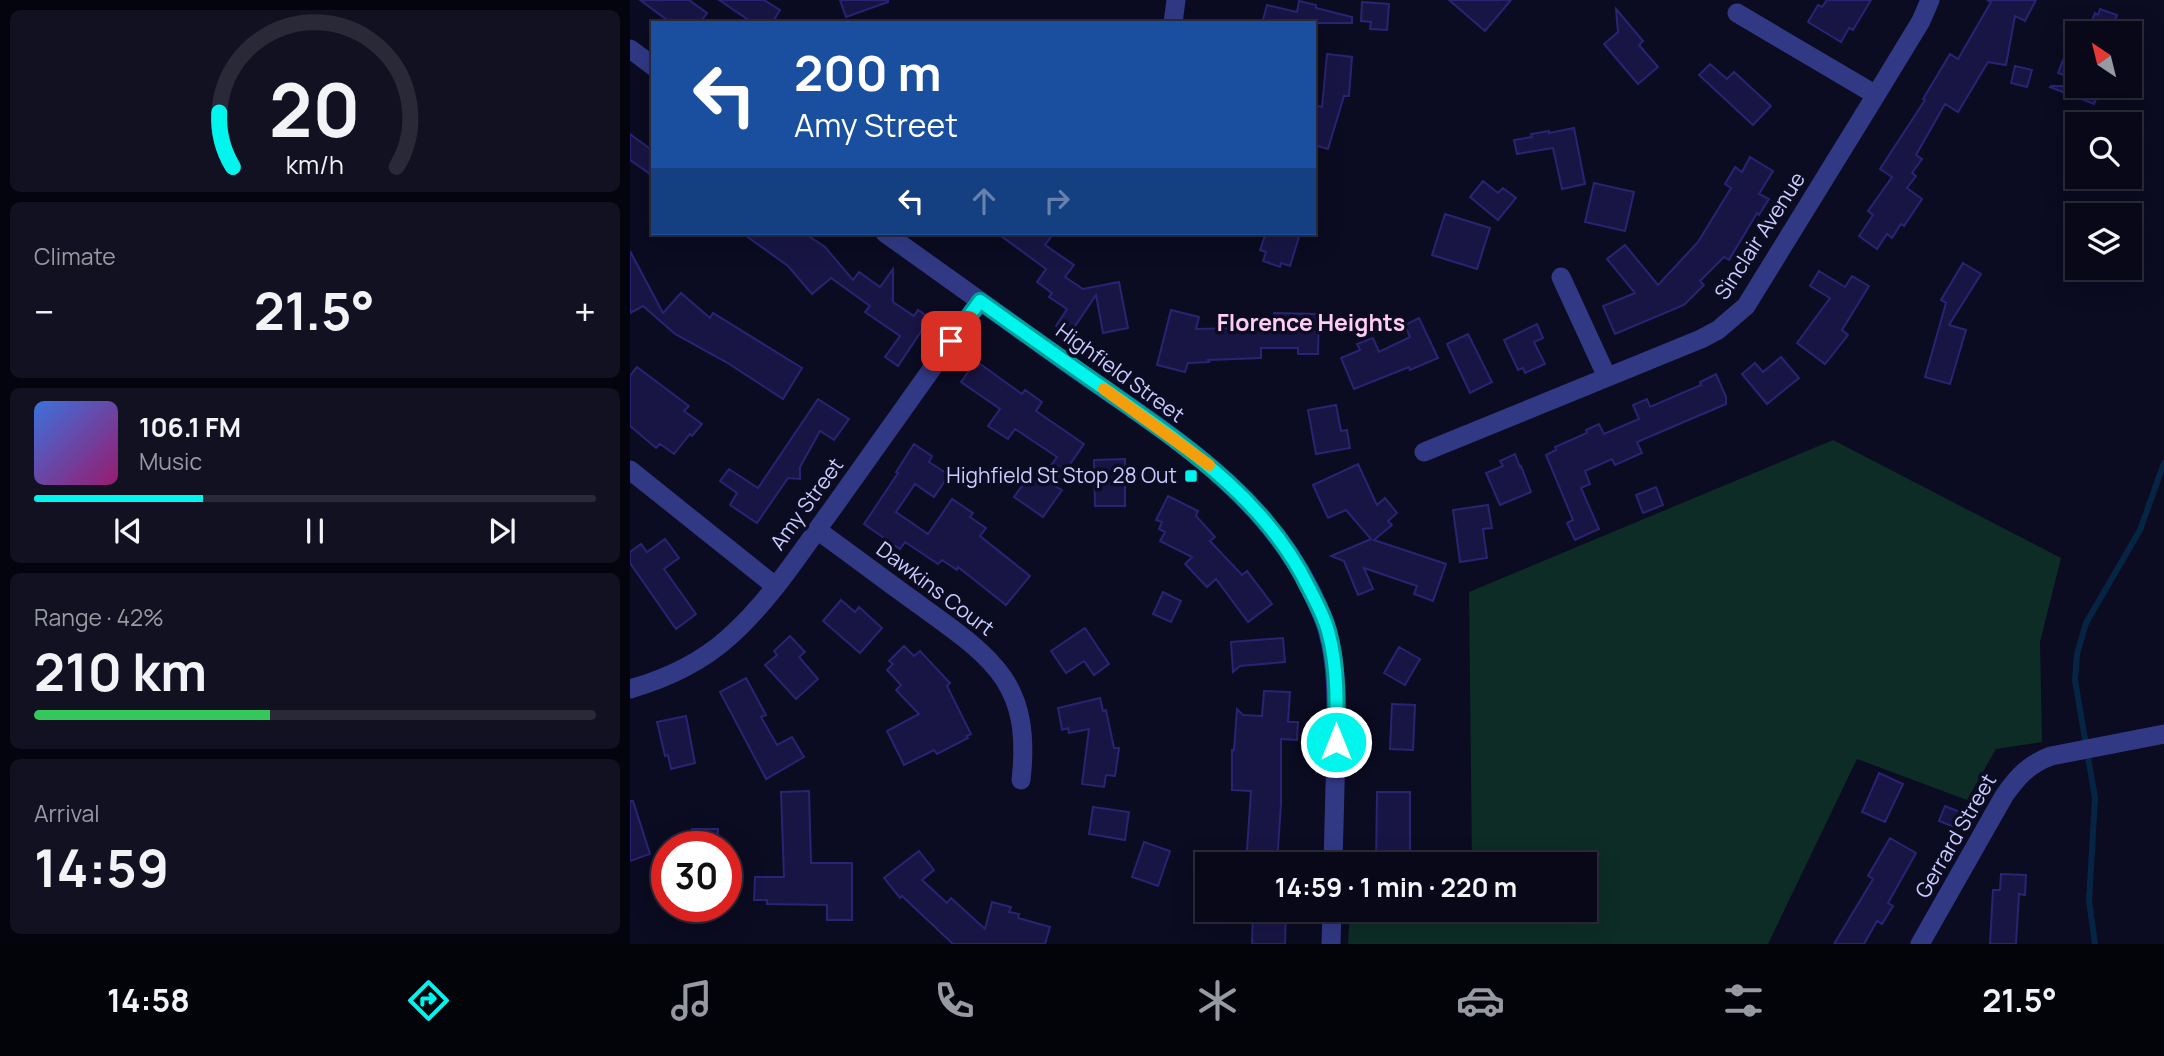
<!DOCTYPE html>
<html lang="en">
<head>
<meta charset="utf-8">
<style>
  :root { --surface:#080819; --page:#112; --text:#f1f3f6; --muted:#989aa2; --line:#292938; --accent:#00f6ed }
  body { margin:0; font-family:Manrope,sans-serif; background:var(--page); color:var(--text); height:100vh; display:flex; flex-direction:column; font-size:26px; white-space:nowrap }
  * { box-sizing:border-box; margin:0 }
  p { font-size:23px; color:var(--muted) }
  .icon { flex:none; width:38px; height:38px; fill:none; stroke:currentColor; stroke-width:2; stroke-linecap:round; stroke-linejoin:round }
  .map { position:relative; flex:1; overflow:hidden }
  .side { display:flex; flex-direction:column; gap:10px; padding:10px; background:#04040e; width:630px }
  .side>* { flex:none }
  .top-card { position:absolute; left:21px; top:21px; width:665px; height:214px; border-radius:0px; box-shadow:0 7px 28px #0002,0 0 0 2px var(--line); background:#1a4fa0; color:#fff; overflow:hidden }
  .needle { width:46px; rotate:325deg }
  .fabs { position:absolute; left:1435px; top:21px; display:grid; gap:14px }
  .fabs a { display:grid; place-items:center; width:77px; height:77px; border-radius:0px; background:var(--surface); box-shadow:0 7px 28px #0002,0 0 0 2px var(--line); font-size:35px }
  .speed { position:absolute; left:21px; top:831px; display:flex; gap:14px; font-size:35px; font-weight:700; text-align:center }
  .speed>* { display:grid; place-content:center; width:91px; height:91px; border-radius:50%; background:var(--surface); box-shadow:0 7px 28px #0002,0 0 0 2px var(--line); line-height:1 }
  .speed .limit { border:10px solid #d22; background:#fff; color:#111 }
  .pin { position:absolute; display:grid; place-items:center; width:60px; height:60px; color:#fff; margin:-30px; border-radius:14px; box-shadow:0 4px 10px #0006 }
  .me { position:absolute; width:77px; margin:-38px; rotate:0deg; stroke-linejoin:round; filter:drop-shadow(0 0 5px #0008) }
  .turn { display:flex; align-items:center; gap:24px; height:147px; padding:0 28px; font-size:32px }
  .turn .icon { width:91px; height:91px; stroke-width:2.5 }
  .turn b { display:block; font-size:49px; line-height:60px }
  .lanes { display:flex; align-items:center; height:66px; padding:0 28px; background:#0003; justify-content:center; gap:35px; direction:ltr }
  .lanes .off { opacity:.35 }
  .big { font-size:52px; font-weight:700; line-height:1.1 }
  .side .card { flex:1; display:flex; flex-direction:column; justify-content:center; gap:10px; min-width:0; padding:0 24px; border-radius:10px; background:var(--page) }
  .side .dial { align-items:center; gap:0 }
  .dial svg { height:182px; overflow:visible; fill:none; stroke:var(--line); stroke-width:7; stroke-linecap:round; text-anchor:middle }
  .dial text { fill:var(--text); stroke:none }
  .song { display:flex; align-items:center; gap:21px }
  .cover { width:84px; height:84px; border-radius:10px; background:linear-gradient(135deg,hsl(220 70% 55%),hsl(320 70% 35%)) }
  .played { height:7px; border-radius:4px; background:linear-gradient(90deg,var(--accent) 30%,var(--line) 30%) }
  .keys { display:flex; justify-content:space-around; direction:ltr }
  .heat { display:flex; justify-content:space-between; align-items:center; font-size:38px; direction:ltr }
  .charge { height:10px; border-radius:5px; background:linear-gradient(90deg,#34c759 42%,var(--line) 0) }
  .trip { position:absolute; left:565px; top:852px; width:402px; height:70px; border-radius:0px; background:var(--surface); box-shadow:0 7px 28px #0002,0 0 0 2px var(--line); font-weight:700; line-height:70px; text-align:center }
  .tabs { display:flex; height:112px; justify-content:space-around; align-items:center; background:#03030a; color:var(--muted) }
  .tabs .icon { width:49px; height:49px }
  .tabs .on { color:var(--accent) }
  .tabs b { font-size:32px; color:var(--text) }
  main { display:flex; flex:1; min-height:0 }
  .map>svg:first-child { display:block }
</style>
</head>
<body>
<main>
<section class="side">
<div class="card dial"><svg viewBox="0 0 100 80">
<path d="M14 69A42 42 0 1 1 86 69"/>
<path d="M14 69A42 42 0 0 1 8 45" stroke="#00f6ed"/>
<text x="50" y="56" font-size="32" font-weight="700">20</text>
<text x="50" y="72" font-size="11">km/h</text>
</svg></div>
<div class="card"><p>Climate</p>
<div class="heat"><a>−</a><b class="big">21.5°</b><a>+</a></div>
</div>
<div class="card">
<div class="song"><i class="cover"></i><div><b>106.1 FM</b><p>Music</p></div></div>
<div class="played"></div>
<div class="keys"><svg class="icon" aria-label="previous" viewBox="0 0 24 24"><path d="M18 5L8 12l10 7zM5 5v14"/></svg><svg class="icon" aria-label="pause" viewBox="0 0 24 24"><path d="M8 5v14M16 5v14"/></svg><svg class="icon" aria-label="next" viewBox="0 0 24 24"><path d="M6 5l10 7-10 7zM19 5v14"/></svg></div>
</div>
<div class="card"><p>Range · 42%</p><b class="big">210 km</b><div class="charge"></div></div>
<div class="card"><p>Arrival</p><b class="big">14:59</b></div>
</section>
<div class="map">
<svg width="1534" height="944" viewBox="0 0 1534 944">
  <rect width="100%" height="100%" fill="#0b0b21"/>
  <path fill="#0d2c26" d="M1203 440 1431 558 1410 642 1412 742 1366 749 1337 800 1227 759 1138 944H718L720 910H956V864H842L839 592Z"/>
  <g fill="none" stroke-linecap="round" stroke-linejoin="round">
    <path stroke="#062545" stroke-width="6" d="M1465 944 1459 901 1465 798 1445 680 1447 654 1456 623 1510 530 1534 463"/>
  </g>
  <path fill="#181544" stroke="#292472" stroke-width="2" d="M10 0H59L77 13 70 23H41Z
    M89 0H134L150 10 142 23H123Z
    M210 0H258V2L216 17Z
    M819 0H881L855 31Z
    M1197 0H1241L1223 30 1219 28 1211 42 1178 22 1188 5 1192 7Z
    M1357 0H1406L1395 21 1385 16 1376 65 1358 62 1328 112 1315 104 1286 155 1292 159 1282 173 1286 176 1277 188 1292 199 1274 226 1271 224 1262 238 1257 234 1247 249 1229 236 1243 215 1238 211 1262 177 1250 169 1295 100 1293 99 1320 54 1328 59 1361 2Z
    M669 1 686 5V8L722 17V23H632L637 5 667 12Z
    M732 2 759 4 757 30 740 29 741 22 731 21Z
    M986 9 1013 41 1009 45 1028 67 1008 84 974 44 988 32Z
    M1470 9 1487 15 1481 33H1457L1465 13 1468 15Z
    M1446 27H1447V80L1428 73Z
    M697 54 722 57 719 96H714L698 149 684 145V105L692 107Z
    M1080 64 1097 79 1104 72 1141 106 1123 125 1069 75Z
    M1385 66 1402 70 1397 87 1381 83Z
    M1421 86H1471L1464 104 1420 87Z
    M944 128 955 184 932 189 923 148 887 154 884 140 902 137 901 134 919 131V133Z
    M0 134 23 151V176L0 160Z
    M1120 157 1143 171 1129 194 1139 199 1129 215 1127 213 1099 260 1094 257 1070 281 1074 285 1054 305 985 334 973 306 1005 293 977 259 995 245 1028 285 1068 242 1101 188 1095 184 1105 167 1112 172Z
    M853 181 868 193 873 188 886 198 868 220 840 197Z
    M964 183 1004 192 995 231 955 222Z
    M815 214 860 228 847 269 802 255Z
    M112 233H174L195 247 223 280 229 272 250 287 263 269V302L284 316 288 310 300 318 268 366 255 357 270 336 235 312 240 306 201 278 182 294 158 266Z
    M367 233H424L415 245 444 265 435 277 453 289 489 282 498 328 473 333 466 295 439 335 426 326 437 309 419 297 422 293 407 282 416 269Z
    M636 233H667L666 236 669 237 660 266 651 263 650 267 633 261 636 252 630 250Z
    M0 251 33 313 51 293 80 318 83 313 172 368 153 399 96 362 45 334 13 306 0 313Z
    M1333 263 1351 274 1319 325 1336 330 1320 384 1295 377 1316 303 1311 300Z
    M1189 271 1215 287 1222 276 1239 286 1212 330 1218 335 1195 364 1167 343 1200 298 1180 286Z
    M541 310 569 317 566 329 643 327 644 313 689 314 688 354H668V348H631V358L578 360 579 362 558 363 555 372 527 365Z
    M789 318 808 358 780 370 779 367 724 389 711 358 730 350 727 344 743 338 749 352 780 337 775 325Z
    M907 324 913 338 904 342 915 364 895 373 893 368 888 370 874 340Z
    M838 334 862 382 840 393 817 344Z
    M1151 357 1169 378 1137 404 1112 374 1125 363 1133 372Z
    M346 361 392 394 395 390 412 402 406 411 454 444 425 486 432 490 413 517 384 497 399 476 408 483 427 457 385 429 378 439 358 426 370 409 331 382Z
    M7 367 59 406 54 411 72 424 62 436 60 434 44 454 30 444 26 448 0 426V376Z
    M1086 374 1096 397V404L1007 442 1012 453 985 465 982 459 955 471 960 484 951 488 969 529 945 540 937 523 943 520 916 455 926 450 925 447 957 433 956 430 969 424 974 434 1009 419 1003 405 1017 399 1020 407 1071 385 1070 382Z
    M188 399 219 419 204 440 190 431 170 467V479L158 478 127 523 100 505 107 493 90 481 99 469 128 488Z
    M706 405 711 431 717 430 720 448 686 454 678 410Z
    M284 444 302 456 299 462 319 475 304 497 285 484 266 512 298 534 322 499 343 513 340 517 356 528 350 536 400 576 376 605 328 567 327 570 312 560 308 564 275 542 270 549 234 524 268 473 266 472Z
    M885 454 890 467 891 466 901 492 870 505 856 473 873 466 870 461Z
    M495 459V506H465L464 460Z
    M728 464 747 505 755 498 767 513 758 521 762 525 744 540 816 564 803 601 784 594 787 586 734 568 743 589 728 595 714 561 701 556 741 539 716 510 698 518 683 485Z
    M1026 487 1033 505 1013 513 1006 495Z
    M538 496 568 511 566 516 585 537 580 541 612 575 617 571 642 604 618 622 586 579 577 587 555 564 562 557 530 541 535 532 529 529 532 522 526 520Z
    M858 505 862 528 853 529 857 558 830 562 823 510Z
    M35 539 49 558 34 569 66 614 46 629 0 563V552L11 544 17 552Z
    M533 592 551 601 541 622 523 614Z
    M211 600 225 612 229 607 252 628 230 653 193 621Z
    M455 628 479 664 464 675 454 661 436 673 421 651Z
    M160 636 175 652 169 657 188 679 166 699 135 665 147 655 144 651Z
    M653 638 655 662 610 666 603 672 601 642Z
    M274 646 284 656 290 651 320 683 317 686 341 734 337 736 338 738 307 754 304 750 274 765 257 731 289 714 266 690 271 685 257 670 263 664 259 661Z
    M769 647 790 659 775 685 754 673Z
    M116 678 136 715 131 717 147 745 162 737 174 757 136 779 90 692Z
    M634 691 660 692 658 722H668L667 740 651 739V803L647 864H616L621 791 602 790V750H604L607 709 613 715 632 716Z
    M470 698 473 711 476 710 484 748H489L485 776 476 775 474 787 452 784 459 729 439 733 438 728 432 730 428 708Z
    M762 704 785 705 783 750 760 749Z
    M56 716 65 763 41 769 38 755 35 756 27 722Z
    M1249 773 1273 784 1255 822 1232 812Z
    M179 791 181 863H222V920H197V905L137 904V900H124L125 877H154L151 792Z
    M747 792H780V864H746Z
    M0 801H3L20 854 0 861Z
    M1315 806 1330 812 1324 827 1309 821Z
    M463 807 499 812 495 840 459 834Z
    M62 829H88L87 847H62Z
    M1260 838 1286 853 1258 903 1263 906 1252 924 1247 921 1234 944H1204L1243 879 1238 876Z
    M514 842 540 851 528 886 502 877Z
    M289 851 304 870 292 880 317 903 321 898 355 929 362 902 381 907 379 912 389 914 388 918 420 927 415 944H323L272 896 270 898 254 878Z
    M1371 874 1396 875 1395 895 1389 894 1386 944H1360L1363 890H1370Z
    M623 910 656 911 655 944H622Z"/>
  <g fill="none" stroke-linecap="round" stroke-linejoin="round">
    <path stroke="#313985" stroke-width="19" d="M1107 13 1246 95
      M543 23 546 0
      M0 49 23 66
      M255 233C318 278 381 323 444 368 532 430 630 488 680 589 687 603 694 617 698 633 708 670 706 710 706 748 705 787 704 826 703 864
      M931 277 977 377
      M794 452 1071 339 1088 330 1116 306 1246 95 1291 21 1300 0
      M0 470 145 586
      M187 530C222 555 256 581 291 606 363 658 402 683 391 780
      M0 689C35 679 71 662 98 638 141 600 172 550 205 505 253 437 301 369 350 301
      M701 944 702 910
      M1290 944 1374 796C1387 777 1399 764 1421 756L1534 734"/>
  </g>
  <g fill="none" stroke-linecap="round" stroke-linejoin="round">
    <g stroke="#00a09a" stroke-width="18">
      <path id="route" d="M321 341 350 301C392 331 434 361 476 390 554 445 636 499 679 588 686 602 694 616 698 631 708 667 707 706 706 742"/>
    </g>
    <use href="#route" stroke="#00f6ed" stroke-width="12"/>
    <path stroke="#f59e0b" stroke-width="12" d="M474 389 579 465"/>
  </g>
  <rect fill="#00f6ed" stroke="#0b0b21" stroke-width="2.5" x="554" y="469" width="14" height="14" rx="3.5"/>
  <g text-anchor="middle" stroke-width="7" stroke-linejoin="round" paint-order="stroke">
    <g font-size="21" fill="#cbccff" stroke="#0b0b21">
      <text transform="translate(1130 236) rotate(-57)" y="7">Sinclair Avenue</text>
      <text transform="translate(490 373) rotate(36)" y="7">Highfield Street</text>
      <text transform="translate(177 504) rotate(-54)" y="7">Amy Street</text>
      <text transform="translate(305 589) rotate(37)" y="7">Dawkins Court</text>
      <text transform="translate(1326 836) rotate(-60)" y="7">Gerrard Street</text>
    </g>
    <g font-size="21" fill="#cbccff" stroke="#0b0b21" text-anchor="end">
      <text x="547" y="483">Highfield St Stop 28 Out</text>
    </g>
    <g font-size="23" font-weight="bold" fill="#ffcdf4" stroke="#0b0b21">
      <text x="681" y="331">Florence Heights</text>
    </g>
  </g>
</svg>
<div class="fabs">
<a><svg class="needle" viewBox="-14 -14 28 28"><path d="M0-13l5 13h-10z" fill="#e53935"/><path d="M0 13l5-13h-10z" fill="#989aa2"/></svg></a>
<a><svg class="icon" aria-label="search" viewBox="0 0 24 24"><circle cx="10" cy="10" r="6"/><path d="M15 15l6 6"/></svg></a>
<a><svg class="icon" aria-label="layers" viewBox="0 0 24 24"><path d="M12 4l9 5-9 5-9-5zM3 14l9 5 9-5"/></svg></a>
</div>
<div class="speed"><div class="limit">30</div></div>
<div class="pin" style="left:321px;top:341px;background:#d93025"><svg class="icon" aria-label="arrive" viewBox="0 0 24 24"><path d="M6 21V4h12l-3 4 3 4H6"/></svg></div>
<svg class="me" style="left:706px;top:742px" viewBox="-20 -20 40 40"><circle r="17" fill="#00f6ed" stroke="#fff" stroke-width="3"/><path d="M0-11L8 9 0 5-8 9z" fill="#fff"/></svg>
<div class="trip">14:59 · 1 min · 220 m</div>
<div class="top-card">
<div class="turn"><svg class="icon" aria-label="left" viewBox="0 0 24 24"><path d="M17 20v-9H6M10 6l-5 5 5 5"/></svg><div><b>200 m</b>Amy Street</div></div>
<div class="lanes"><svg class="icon" aria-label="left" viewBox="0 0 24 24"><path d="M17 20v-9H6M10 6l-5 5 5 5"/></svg><svg class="icon off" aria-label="ahead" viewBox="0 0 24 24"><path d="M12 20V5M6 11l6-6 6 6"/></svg><svg class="icon off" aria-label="right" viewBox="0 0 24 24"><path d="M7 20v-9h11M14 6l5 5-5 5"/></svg></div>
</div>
</div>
</main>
<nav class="tabs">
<b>14:58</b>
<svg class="icon on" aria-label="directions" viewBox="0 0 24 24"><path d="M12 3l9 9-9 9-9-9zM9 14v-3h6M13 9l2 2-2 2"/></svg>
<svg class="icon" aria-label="music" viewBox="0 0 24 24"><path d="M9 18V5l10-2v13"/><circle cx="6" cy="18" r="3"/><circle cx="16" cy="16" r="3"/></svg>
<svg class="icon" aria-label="phone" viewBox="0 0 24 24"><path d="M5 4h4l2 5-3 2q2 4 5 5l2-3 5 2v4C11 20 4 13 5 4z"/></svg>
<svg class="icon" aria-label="climate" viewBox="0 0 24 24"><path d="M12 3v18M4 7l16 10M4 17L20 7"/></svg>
<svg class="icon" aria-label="car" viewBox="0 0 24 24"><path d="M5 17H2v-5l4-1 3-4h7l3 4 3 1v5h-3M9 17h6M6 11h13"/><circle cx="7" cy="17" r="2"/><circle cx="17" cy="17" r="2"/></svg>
<svg class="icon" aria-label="filters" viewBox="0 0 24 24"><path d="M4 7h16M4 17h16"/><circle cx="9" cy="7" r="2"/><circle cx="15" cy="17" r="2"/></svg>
<b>21.5°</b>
</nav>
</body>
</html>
